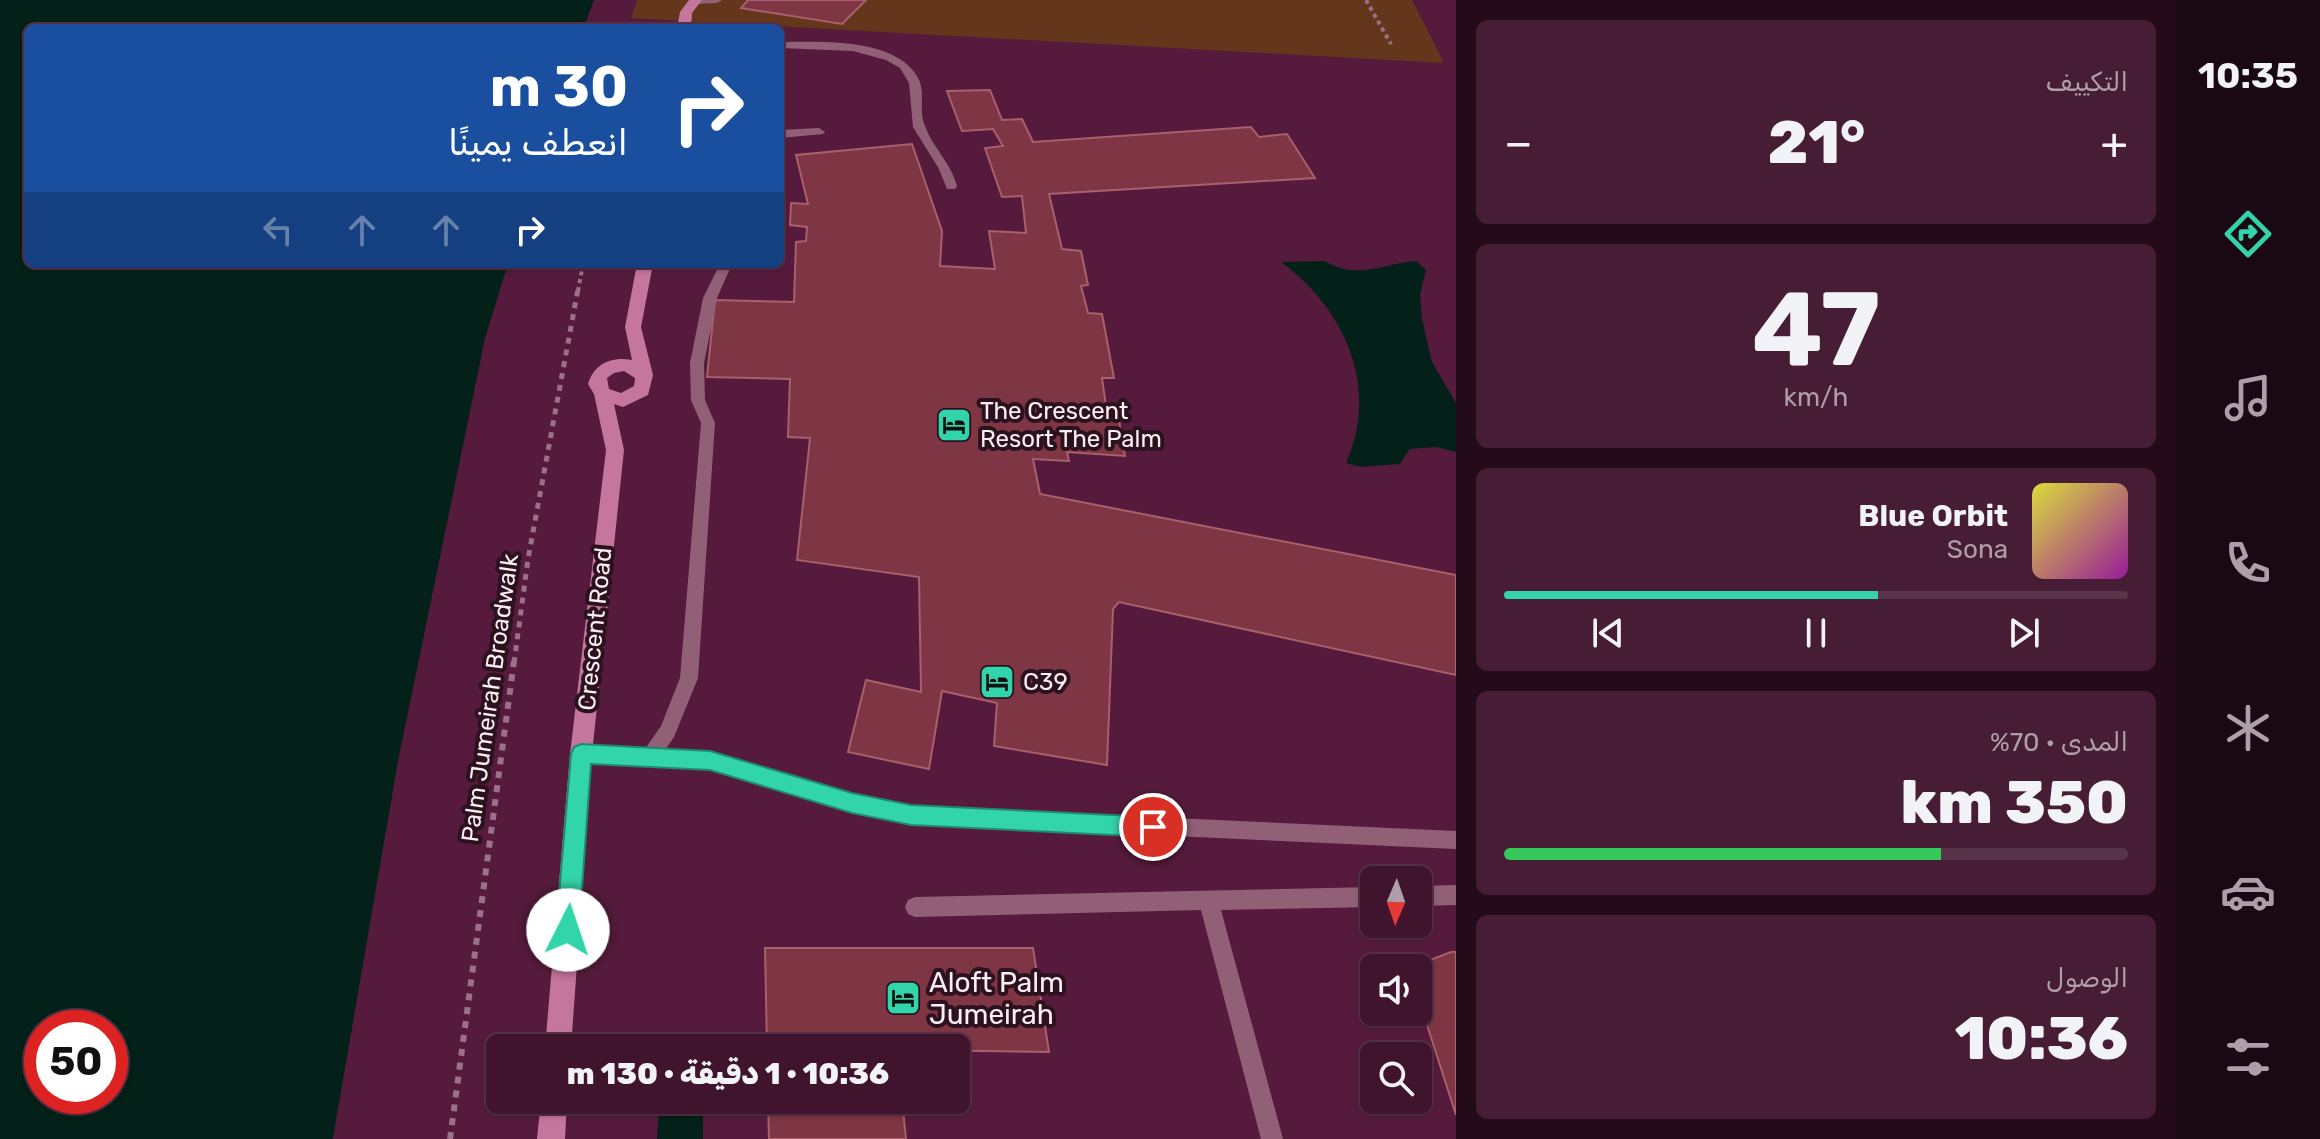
<!DOCTYPE html>
<html lang="ar">
<head>
<meta charset="utf-8">
<style>
  :root { --surface:#40142d; --page:#471d35; --text:#f1f3f6; --muted:#ae9eaa; --line:#593349; --accent:#32d4a9 }
  body { margin:0; font-family:Rubik,Cairo,sans-serif; background:var(--page); color:var(--text); direction:rtl; height:100vh; display:flex; flex-direction:column; font-size:30px; white-space:nowrap }
  * { box-sizing:border-box; margin:0 }
  p { font-size:26px; color:var(--muted) }
  .icon { flex:none; width:44px; height:44px; fill:none; stroke:currentColor; stroke-width:2; stroke-linecap:round; stroke-linejoin:round }
  .map { position:relative; flex:1; overflow:hidden; direction:ltr }
  .drawer { display:flex; flex-direction:column; gap:20px; padding:20px; background:#230b19; width:720px }
  .drawer>* { flex:none }
  .top-card { position:absolute; left:24px; top:24px; width:760px; height:244px; border-radius:12px; box-shadow:0 2px 6px #0004,0 0 0 2px var(--line); direction:rtl; background:#1a4fa0; color:#fff; overflow:hidden }
  .needle { width:52px; rotate:182deg }
  .controls { position:absolute; left:1360px; top:866px; display:grid; gap:16px }
  .controls a { display:grid; place-items:center; width:72px; height:72px; border-radius:12px; background:var(--surface); box-shadow:0 2px 6px #0004,0 0 0 2px var(--line); font-size:40px }
  .speed { position:absolute; left:24px; top:1010px; display:flex; gap:16px; font-size:40px; font-weight:700; text-align:center }
  .speed>* { display:grid; place-content:center; width:104px; height:104px; border-radius:50%; background:var(--surface); box-shadow:0 2px 6px #0004,0 0 0 2px var(--line); line-height:1 }
  .speed .limit { border:12px solid #d22; background:#fff; color:#111 }
  .pin { position:absolute; display:grid; place-items:center; width:68px; height:68px; color:#fff; margin:-34px; border:4px solid #fff; border-radius:50%; box-shadow:0 2px 8px #0007 }
  .me { position:absolute; width:88px; margin:-44px; rotate:4deg; stroke-linejoin:round; filter:drop-shadow(0 0 6px #0008) }
  .turn { display:flex; align-items:center; gap:28px; height:168px; padding:0 24px; font-size:36px }
  .turn .icon { width:104px; height:104px; stroke-width:2.5 }
  .turn b { display:block; font-size:56px; line-height:68px }
  .lanes { display:flex; align-items:center; height:76px; padding:0 24px; background:#0003; justify-content:center; gap:40px; direction:ltr }
  .lanes .off { opacity:.35 }
  .big { font-size:60px; font-weight:800; line-height:1.1 }
  .drawer .tile { flex:1; display:flex; flex-direction:column; justify-content:center; gap:12px; min-width:0; padding:0 28px; border-radius:12px; background:var(--page) }
  .drawer .dial { align-items:center; gap:0 }
  .dial b { font-size:104px; line-height:1 }
  .song { display:flex; align-items:center; gap:24px }
  .cover { width:96px; height:96px; border-radius:12px; background:linear-gradient(135deg,hsl(60 70% 55%),hsl(300 70% 35%)) }
  .played { height:8px; border-radius:4px; background:linear-gradient(90deg,var(--accent) 60%,var(--line) 60%) }
  .keys { display:flex; justify-content:space-around; direction:ltr }
  .heat { display:flex; justify-content:space-between; align-items:center; font-size:44px; direction:ltr }
  .charge { height:12px; border-radius:6px; background:linear-gradient(90deg,#34c759 70%,var(--line) 0) }
  .trip { position:absolute; left:486px; top:1034px; width:484px; height:80px; border-radius:12px; background:var(--surface); box-shadow:0 2px 6px #0004,0 0 0 2px var(--line); font-weight:800; line-height:80px; text-align:center; direction:rtl }
  main { display:flex; flex:1; min-height:0 }
  .dock { display:flex; flex-direction:column; width:144px; justify-content:space-around; align-items:center; background:#1a0812; color:var(--muted) }
  .dock .icon { width:56px; height:56px }
  .dock .current { color:var(--accent) }
  .dock b { font-size:36px; color:var(--text) }
  .map>svg:first-child { display:block }
</style>
</head>
<body>
<main>
<nav class="dock">
<b>10:35</b>
<svg class="icon current" aria-label="directions" viewBox="0 0 24 24"><path d="M12 3l9 9-9 9-9-9zM9 14v-3h6M13 9l2 2-2 2"/></svg>
<svg class="icon" aria-label="music" viewBox="0 0 24 24"><path d="M9 18V5l10-2v13"/><circle cx="6" cy="18" r="3"/><circle cx="16" cy="16" r="3"/></svg>
<svg class="icon" aria-label="phone" viewBox="0 0 24 24"><path d="M5 4h4l2 5-3 2q2 4 5 5l2-3 5 2v4C11 20 4 13 5 4z"/></svg>
<svg class="icon" aria-label="climate" viewBox="0 0 24 24"><path d="M12 3v18M4 7l16 10M4 17L20 7"/></svg>
<svg class="icon" aria-label="car" viewBox="0 0 24 24"><path d="M5 17H2v-5l4-1 3-4h7l3 4 3 1v5h-3M9 17h6M6 11h13"/><circle cx="7" cy="17" r="2"/><circle cx="17" cy="17" r="2"/></svg>
<svg class="icon" aria-label="filters" viewBox="0 0 24 24"><path d="M4 7h16M4 17h16"/><circle cx="9" cy="7" r="2"/><circle cx="15" cy="17" r="2"/></svg>
</nav>
<section class="drawer">
<div class="tile"><p>التكييف</p>
<div class="heat"><a>−</a><b class="big">21°</b><a>+</a></div>
</div>
<div class="tile dial"><b>47</b><p>km/h</p></div>
<div class="tile">
<div class="song"><i class="cover"></i><div><b>Blue Orbit</b><p>Sona</p></div></div>
<div class="played"></div>
<div class="keys"><svg class="icon" aria-label="previous" viewBox="0 0 24 24"><path d="M18 5L8 12l10 7zM5 5v14"/></svg><svg class="icon" aria-label="pause" viewBox="0 0 24 24"><path d="M8 5v14M16 5v14"/></svg><svg class="icon" aria-label="next" viewBox="0 0 24 24"><path d="M6 5l10 7-10 7zM19 5v14"/></svg></div>
</div>
<div class="tile"><p>المدى · 70%</p><b class="big">350 km</b><div class="charge"></div></div>
<div class="tile"><p>الوصول</p><b class="big">10:36</b></div>
</section>
<div class="map">
<svg width="1456" height="1139" viewBox="0 0 1456 1139">
  <rect width="100%" height="100%" fill="#561b3c"/>
  <path fill="#64371d" d="M637 0H1412L1444 63 631 18Z"/>
  <path fill="#032118" fill-rule="evenodd" d="M0 0H594L584 28H28V264H508L485 339 398 762 333 1139H0ZM42 1028H110V1096H42Z
    M1325 261C1357 281 1384 263 1416 261L1426 270 1420 295 1422 319 1432 362 1456 403V452L1436 447 1410 449 1400 464 1361 467 1346 463C1380 387 1345 309 1281 262Z
    M659 1100H703V1139H657Z"/>
  <path fill="#561b3c" d="M508 264H512L489 340 402 763 337 1139H333L398 762 485 339Z"/>
  <path fill="#7e3644" stroke="#a95f6c" stroke-width="2" d="M748 0H866L842 24 741 8Z
    M990 90 1002 120 1022 119 1033 142 1251 127 1259 137 1287 134 1315 178 1049 194 1062 249 1081 251 1088 285 1081 286 1088 313 1102 314 1114 378H1102L1107 413 1118 414 1125 456 1067 452 1069 461 1033 459 1040 494 1456 575V675L1119 602 1113 609 1107 765 994 746 997 703 942 691 929 769 848 752 866 680 921 692 919 577 797 560 810 438 788 437 790 379 707 377 715 300 794 302 796 242 806 241 807 227 790 225 791 203 808 204 796 155 912 144 942 231 940 266 995 269 989 231 1026 233 1022 196 1002 197 985 148 1003 146 993 129 962 131 947 91Z
    M765 948H1033L1049 1052 767 1048Z
    M1451 952H1456V1115L1418 997V972L1430 960Z
    M768 1100H902L906 1139H769Z"/>
  <g fill="none" stroke-linecap="round" stroke-linejoin="round">
    <path stroke="#9a7187" stroke-width="4" stroke-dasharray="4 4" stroke-linecap="butt" d="M1366 0 1391 44
      M578 291 583 264"/>
    <path stroke="#9a7187" stroke-width="5" stroke-dasharray="6 6" stroke-linecap="butt" d="M514 663 528 559 578 289"/>
    <path stroke="#9a7187" stroke-width="6" stroke-dasharray="7 7" stroke-linecap="butt" d="M450 1139 514 661"/>
    <path fill="#916077" fill-rule="evenodd" d="M691 0H722L717 3 695 4Z
      M780 42C820 42 896 37 918 78 926 92 918 111 925 126 933 148 951 163 957 186L955 189H947L939 169 913 127 909 83 900 68 886 60 853 51 780 48Z
      M819 128 825 132 823 134 780 138V130Z
      M720 264H732L717 298 704 363 705 400 715 423 698 678 674 737 665 750 710 752 852 794 911 806 1456 831V849L911 824 852 812 710 768 581 762 575 760 572 754 575 748 581 746 645 749 661 726 680 678 701 423 691 400 690 363 703 298Z
      M1456 885V905L1418 906V886Z
      M1374 887V907L1221 910 1283 1139H1261L1201 910 915 917 908 914 905 907 908 900 915 897Z"/>
    <path fill="#c5769d" fill-rule="evenodd" d="M689 0H702L692 13 691 28H677L680 12Z
      M637 264H653L641 327 653 375 648 395 623 407 614 404 624 450 592 754 571 1048H545L570 754 606 450 594 394 588 384C594 364 611 356 632 360L625 327ZM624 371 635 378 634 386 621 393 609 389 607 378 614 373Z
      M541 1100H567L565 1139H537Z"/>
  </g>
  <path fill="#32d4a9" stroke="#208a6e" stroke-width="2" d="M581 744 710 751 852 793 911 805 1153 817 1160 820 1163 827 1160 834 1153 837 911 825 852 813 710 770 591 764 579 930 575 938 568 942 560 938 556 930 571 754 574 747Z"/>
  <defs>
    <g id="hotel-square" transform="scale(1.8)"><rect x="-9" y="-9" width="18" height="18" rx="4" fill="#32d4a9" stroke="#2c121f"/><path d="M-6-4.5h1.5V1H6V5H4.5V3h-9V5H-6ZM-4 0a1.8 1.8 0 1 1 3.6 0ZM.5 0V-2.5h3Q6-2.5 6 0Z" fill="#111"/></g>
  </defs>
  <g fill-rule="evenodd">
    <use href="#hotel-square" x="954" y="425"/>
    <use href="#hotel-square" x="997" y="682"/>
    <use href="#hotel-square" x="903" y="998"/>
  </g>
  <g text-anchor="middle" stroke-width="8" stroke-linejoin="round" paint-order="stroke">
    <g font-size="24" fill="#fdeef4" stroke="#2c121f" text-anchor="start">
      <text x="980" y="419">The Crescent<tspan x="980" dy="28">Resort The Palm</tspan></text>
      <text x="1023" y="690">C39</text>
    </g>
    <g font-size="24" fill="#fdeef4" stroke="#2c121f">
      <text transform="translate(595 629) rotate(-84)" y="8">Crescent Road</text>
      <text transform="translate(490 698) rotate(-82)" y="8">Palm Jumeirah Broadwalk</text>
    </g>
    <g font-size="28" fill="#fdeef4" stroke="#2c121f" text-anchor="start">
      <text x="929" y="992">Aloft Palm<tspan x="929" dy="32">Jumeirah</tspan></text>
    </g>
  </g>
</svg>
<div class="controls">
<a><svg class="needle" viewBox="-14 -14 28 28"><path d="M0-13l5 13h-10z" fill="#e53935"/><path d="M0 13l5-13h-10z" fill="#ae9eaa"/></svg></a>
<a><svg class="icon" aria-label="sound" viewBox="0 0 24 24"><path d="M4 9h4l5-4v14l-5-4H4zM17 9q2 3 0 6"/></svg></a>
<a><svg class="icon" aria-label="search" viewBox="0 0 24 24"><circle cx="10" cy="10" r="6"/><path d="M15 15l6 6"/></svg></a>
</div>
<div class="speed"><div class="limit">50</div></div>
<div class="pin" style="left:1153px;top:827px;background:#d93025"><svg class="icon" aria-label="arrive" viewBox="0 0 24 24"><path d="M6 21V4h12l-3 4 3 4H6"/></svg></div>
<svg class="me" style="left:568px;top:930px" viewBox="-20 -20 40 40"><circle r="19" fill="#fff"/><path d="M0-13L10 11 0 6-10 11z" fill="#32d4a9"/></svg>
<div class="trip">10:36 · 1 دقيقة · 130 m</div>
<div class="top-card">
<div class="turn"><svg class="icon" aria-label="right" viewBox="0 0 24 24"><path d="M7 20v-9h11M14 6l5 5-5 5"/></svg><div><b>30 m</b>انعطف يمينًا</div></div>
<div class="lanes"><svg class="icon off" aria-label="left" viewBox="0 0 24 24"><path d="M17 20v-9H6M10 6l-5 5 5 5"/></svg><svg class="icon off" aria-label="ahead" viewBox="0 0 24 24"><path d="M12 20V5M6 11l6-6 6 6"/></svg><svg class="icon off" aria-label="ahead" viewBox="0 0 24 24"><path d="M12 20V5M6 11l6-6 6 6"/></svg><svg class="icon" aria-label="right" viewBox="0 0 24 24"><path d="M7 20v-9h11M14 6l5 5-5 5"/></svg></div>
</div>
</div>
</main>
</body>
</html>
